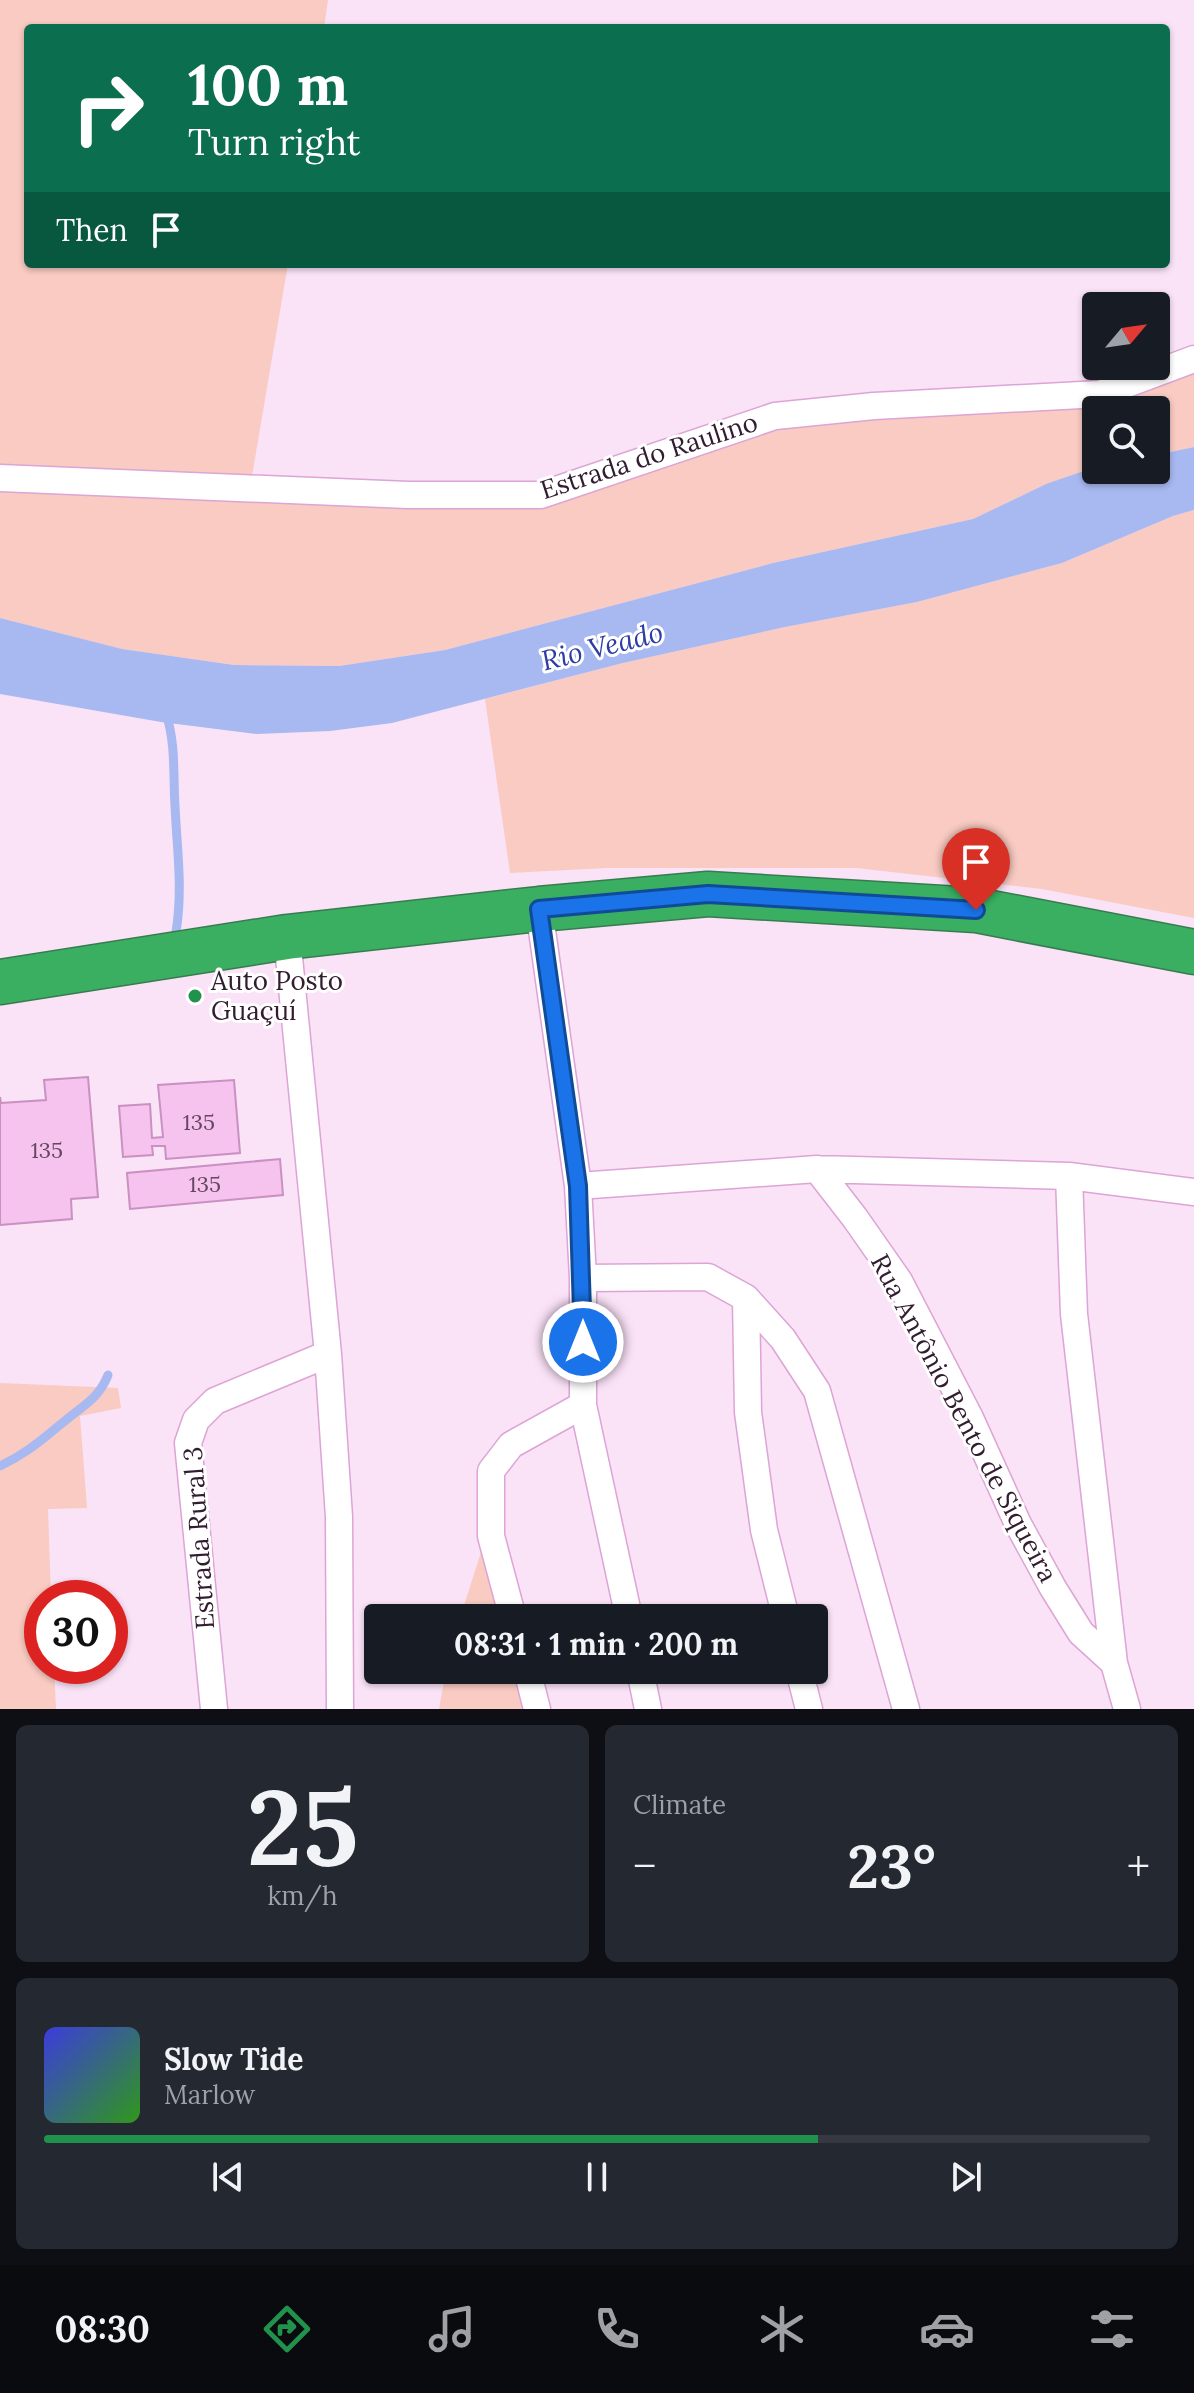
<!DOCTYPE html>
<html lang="en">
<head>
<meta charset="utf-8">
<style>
  :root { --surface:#171b24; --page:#242831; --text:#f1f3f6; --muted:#9ea1a6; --line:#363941; --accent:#21924c }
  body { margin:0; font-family:Lora,serif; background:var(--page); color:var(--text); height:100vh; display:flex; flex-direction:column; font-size:30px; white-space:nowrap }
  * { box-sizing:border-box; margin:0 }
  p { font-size:26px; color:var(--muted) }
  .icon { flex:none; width:44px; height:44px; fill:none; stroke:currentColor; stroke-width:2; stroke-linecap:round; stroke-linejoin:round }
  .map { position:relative; height:1709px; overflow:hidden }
  .sheet { display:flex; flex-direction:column; gap:16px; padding:16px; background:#0d0f14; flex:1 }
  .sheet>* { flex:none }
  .guide { position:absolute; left:24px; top:24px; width:1146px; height:244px; border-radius:8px; box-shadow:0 2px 6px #0004; background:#0b6e4f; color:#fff; overflow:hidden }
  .needle { width:52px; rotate:61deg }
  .tools { position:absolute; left:1082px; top:292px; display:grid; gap:16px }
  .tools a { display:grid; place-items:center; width:88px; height:88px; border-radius:8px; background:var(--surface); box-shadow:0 2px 6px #0004; font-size:40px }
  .speed { position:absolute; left:24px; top:1580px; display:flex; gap:16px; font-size:40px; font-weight:700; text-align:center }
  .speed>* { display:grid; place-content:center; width:104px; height:104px; border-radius:50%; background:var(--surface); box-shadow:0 2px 6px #0004; line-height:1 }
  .speed .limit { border:12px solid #d22; background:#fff; color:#111 }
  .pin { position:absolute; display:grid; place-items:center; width:68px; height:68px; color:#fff; margin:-82px -34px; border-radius:50% 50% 50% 0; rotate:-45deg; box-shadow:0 0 8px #0007 }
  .pin .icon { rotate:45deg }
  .me { position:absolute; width:88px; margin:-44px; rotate:0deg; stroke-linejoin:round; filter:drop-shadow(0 0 6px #0008) }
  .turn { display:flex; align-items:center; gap:28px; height:168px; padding:0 32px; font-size:36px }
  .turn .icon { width:104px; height:104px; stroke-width:2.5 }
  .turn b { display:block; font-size:56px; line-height:68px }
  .then { display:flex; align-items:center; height:76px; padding:0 32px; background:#0003; gap:16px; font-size:30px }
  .big { font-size:60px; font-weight:800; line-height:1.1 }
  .sheet .card { flex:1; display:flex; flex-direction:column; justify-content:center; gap:12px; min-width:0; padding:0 28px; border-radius:12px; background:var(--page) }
  .sheet .dial { align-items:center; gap:0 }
  .dial b { font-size:104px; line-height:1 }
  .song { display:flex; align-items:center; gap:24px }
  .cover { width:96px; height:96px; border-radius:12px; background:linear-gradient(135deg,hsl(240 70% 55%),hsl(110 70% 35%)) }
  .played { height:8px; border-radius:4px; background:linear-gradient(90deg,var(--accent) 70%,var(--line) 70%) }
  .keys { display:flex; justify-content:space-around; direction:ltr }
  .heat { display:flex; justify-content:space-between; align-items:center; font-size:44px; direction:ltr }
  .sheet .tiles { flex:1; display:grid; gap:16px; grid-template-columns:1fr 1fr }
  .card:last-child { grid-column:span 2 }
  .trip { position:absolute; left:364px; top:1604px; width:464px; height:80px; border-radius:8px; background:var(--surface); box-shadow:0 2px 6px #0004; font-weight:800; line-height:80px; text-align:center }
  .menu { display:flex; height:128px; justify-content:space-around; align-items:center; background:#090b0e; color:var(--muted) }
  .menu .icon { width:56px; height:56px }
  .menu .active { color:var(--accent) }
  .menu b { font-size:36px; color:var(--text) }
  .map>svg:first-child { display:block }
</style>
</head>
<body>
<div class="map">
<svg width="1194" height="1709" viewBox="0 0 1194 1709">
  <rect width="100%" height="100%" fill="#fae2f7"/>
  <path fill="#f9cbc2" d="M0 0H328L324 28H28V264H288L251 482 503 499 811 422 1000 404 1194 367V447L1156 455V410H1096V469L1046 484 973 519 773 563 445 650 339 666 234 665 121 649 0 618Z
    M1194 510V918L1042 889 856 868H606L510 873 485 699 623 663 785 627 917 602 1062 563 1173 516Z
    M0 1383 118 1388 121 1408 80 1416 87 1508 48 1509 51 1598H42V1666H54L56 1709H0Z
    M482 1549 508 1618H460Z
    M446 1670H527L537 1709H439Z"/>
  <path fill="#a8b9f1" d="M1194 447V510L1173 516 1062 563 917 602 785 627 623 663 392 723 330 731 257 734 161 722 0 694V618L122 649 234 665 339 666 445 650 773 563 973 519 1046 484 1081 472 1096 469 1156 470V455Z"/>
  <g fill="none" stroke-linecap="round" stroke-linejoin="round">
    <path stroke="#a8b9f1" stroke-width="9" d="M166 713C176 745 173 773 175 806 177 850 183 889 176 932
      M0 1466C29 1452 41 1440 66 1420 84 1405 99 1398 108 1375"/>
  </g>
  <path fill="#f6c2ee" stroke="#c990c1" stroke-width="2" d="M88 1077 98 1197 71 1199 72 1219 0 1225V1097L1 1103 46 1100 44 1080Z
    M234 1080 240 1153 166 1159 165 1146H152L153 1155 123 1157 119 1106 150 1104 152 1138 163 1137 158 1085Z
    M280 1159 283 1195 130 1209 127 1173Z"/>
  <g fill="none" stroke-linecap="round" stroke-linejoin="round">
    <g stroke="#dda4d6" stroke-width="29">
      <path id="street" d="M0 478 408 495H541L775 416 874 406 1100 394 1194 359
        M539 909 578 1186 583 1278V1405L629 1618
        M287 937 328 1354 339 1517 340 1709
        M817 1169 855 1218 899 1281 970 1418 1018 1524 1053 1588 1081 1633 1114 1663
        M1069 1176 1074 1314 1114 1663 1127 1709
        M578 1186 817 1169 1069 1176 1194 1192
        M583 1278 708 1277 746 1298 783 1339 817 1391 906 1709
        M746 1298 748 1412 764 1530 786 1618
        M513 1618 491 1536V1471L511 1445 583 1405
        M527 1670 537 1709
        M640 1670 648 1709
        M799 1670 809 1709
        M214 1709 188 1443 196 1420 215 1401 328 1354"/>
    </g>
    <g stroke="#377c50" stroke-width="47">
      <path id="highway" d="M0 982 287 937 539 909 708 894 976 910 1194 952"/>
    </g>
    <use href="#street" stroke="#fff" stroke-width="26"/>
    <use href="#highway" stroke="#3aaf62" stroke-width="44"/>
  </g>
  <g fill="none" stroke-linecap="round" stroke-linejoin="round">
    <g stroke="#114b97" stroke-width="20">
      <path id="route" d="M583 1342 578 1186 539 909 708 894 976 910"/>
    </g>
    <use href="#route" stroke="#1a73e8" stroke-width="14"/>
  </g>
  <circle fill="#21924c" stroke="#fff" stroke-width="3" cx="195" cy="996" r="8"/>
  <g text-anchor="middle" stroke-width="6" stroke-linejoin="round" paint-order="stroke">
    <g font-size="22" fill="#63465f">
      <text x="199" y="1130">135</text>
      <text x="47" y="1158">135</text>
      <text x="205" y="1192">135</text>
    </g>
    <g font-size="26" fill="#321c2f" stroke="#fff">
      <text transform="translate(649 456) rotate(-18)" y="9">Estrada do Raulino</text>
      <text transform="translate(964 1418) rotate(62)" y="9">Rua Antônio Bento de Siqueira</text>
      <text transform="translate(199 1538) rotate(-94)" y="9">Estrada Rural 3</text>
    </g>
    <g font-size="26" fill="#321c2f" stroke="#fff" text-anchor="start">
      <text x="211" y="990">Auto Posto<tspan x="211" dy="30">Guaçuí</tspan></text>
    </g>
    <g font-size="28" font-style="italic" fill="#2e3ca5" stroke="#fff">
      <text transform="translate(602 646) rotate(-14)" y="10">Rio Veado</text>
    </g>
  </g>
</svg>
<div class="tools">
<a><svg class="needle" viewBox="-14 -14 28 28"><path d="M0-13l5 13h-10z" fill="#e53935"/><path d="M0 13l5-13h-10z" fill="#9ea1a6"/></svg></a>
<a><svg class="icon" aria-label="search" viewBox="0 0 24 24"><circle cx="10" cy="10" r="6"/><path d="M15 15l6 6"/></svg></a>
</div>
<div class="speed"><div class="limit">30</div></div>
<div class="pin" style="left:976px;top:910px;background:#d93025"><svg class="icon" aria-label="arrive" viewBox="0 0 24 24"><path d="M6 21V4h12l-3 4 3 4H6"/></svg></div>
<svg class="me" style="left:583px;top:1342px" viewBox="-20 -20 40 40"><circle r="17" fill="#1a73e8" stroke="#fff" stroke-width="3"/><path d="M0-11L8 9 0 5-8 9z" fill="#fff"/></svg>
<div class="trip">08:31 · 1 min · 200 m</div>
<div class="guide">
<div class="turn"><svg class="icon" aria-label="right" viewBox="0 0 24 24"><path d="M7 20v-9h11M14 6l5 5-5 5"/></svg><div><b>100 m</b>Turn right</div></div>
<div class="then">Then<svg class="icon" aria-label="arrive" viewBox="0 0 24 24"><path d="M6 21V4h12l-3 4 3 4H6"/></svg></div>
</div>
</div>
<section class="sheet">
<div class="tiles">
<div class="card dial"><b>25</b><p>km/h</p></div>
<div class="card"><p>Climate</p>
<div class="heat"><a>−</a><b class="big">23°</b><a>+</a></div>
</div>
<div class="card">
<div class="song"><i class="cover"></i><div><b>Slow Tide</b><p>Marlow</p></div></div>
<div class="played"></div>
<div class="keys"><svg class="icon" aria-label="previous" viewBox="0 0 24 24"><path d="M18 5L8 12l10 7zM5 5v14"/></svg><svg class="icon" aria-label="pause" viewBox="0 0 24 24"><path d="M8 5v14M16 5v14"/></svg><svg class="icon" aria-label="next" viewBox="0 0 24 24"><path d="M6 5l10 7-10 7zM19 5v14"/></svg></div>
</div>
</div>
</section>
<nav class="menu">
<b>08:30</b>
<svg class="icon active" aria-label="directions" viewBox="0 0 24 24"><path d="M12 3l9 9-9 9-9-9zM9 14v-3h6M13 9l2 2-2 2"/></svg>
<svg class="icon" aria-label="music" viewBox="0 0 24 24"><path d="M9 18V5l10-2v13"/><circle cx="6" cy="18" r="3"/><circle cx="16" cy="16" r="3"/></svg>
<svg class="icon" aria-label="phone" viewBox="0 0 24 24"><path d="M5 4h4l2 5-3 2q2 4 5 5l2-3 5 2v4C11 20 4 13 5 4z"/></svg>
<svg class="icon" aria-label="climate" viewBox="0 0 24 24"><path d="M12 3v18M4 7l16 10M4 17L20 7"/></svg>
<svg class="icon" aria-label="car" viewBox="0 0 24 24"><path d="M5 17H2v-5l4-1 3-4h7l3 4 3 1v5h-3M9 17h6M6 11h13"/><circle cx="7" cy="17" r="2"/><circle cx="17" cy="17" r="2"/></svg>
<svg class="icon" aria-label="filters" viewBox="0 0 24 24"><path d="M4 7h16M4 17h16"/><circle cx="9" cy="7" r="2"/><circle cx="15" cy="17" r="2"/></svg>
</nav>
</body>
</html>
